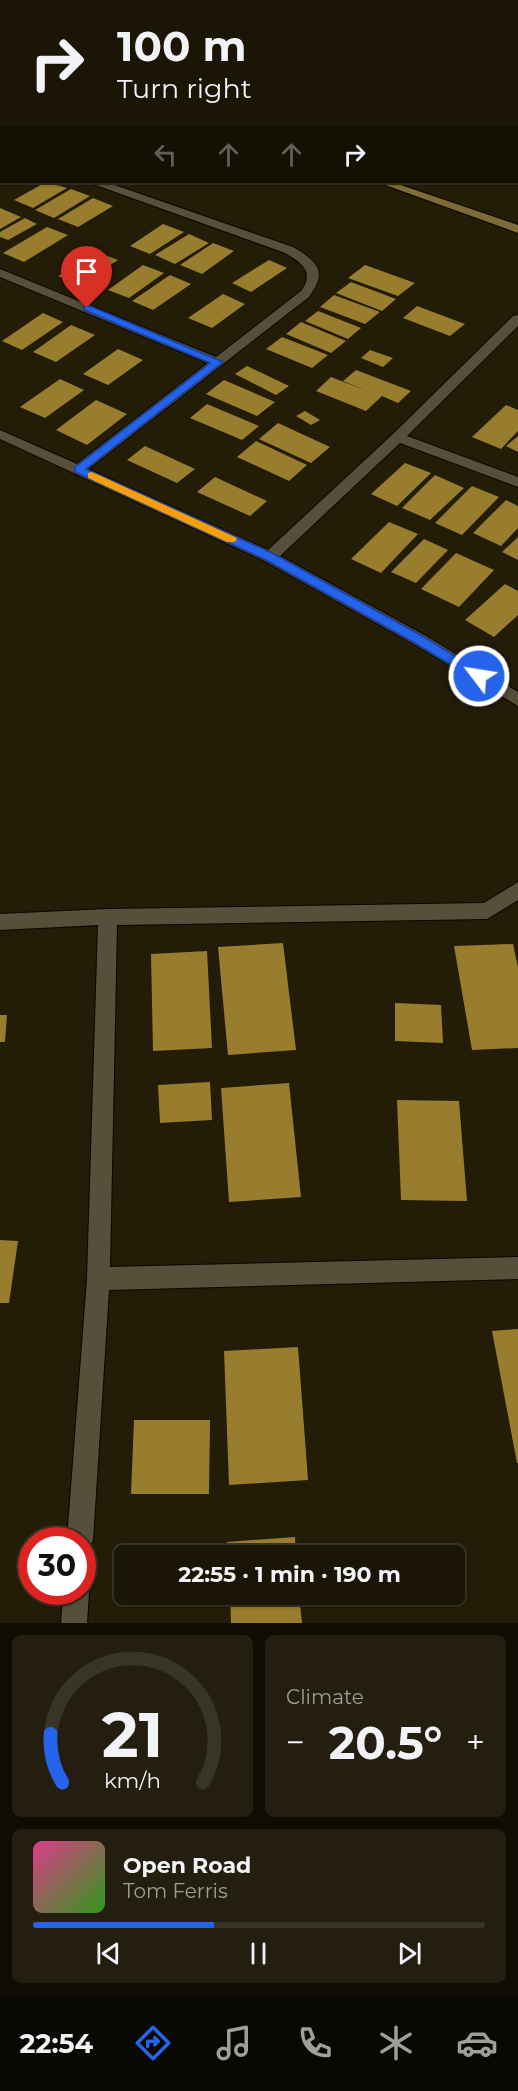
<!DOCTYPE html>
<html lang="en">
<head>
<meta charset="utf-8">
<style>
  :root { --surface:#1a1505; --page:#231e0f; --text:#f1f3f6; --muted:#9f9f9a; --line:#383427; --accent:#2563eb }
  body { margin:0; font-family:Montserrat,sans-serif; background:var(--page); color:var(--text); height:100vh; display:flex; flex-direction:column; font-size:22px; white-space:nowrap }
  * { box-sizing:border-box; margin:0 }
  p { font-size:20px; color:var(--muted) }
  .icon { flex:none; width:33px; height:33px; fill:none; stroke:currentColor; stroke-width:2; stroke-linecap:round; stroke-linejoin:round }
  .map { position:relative; height:1623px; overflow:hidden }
  .drawer { display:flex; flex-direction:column; gap:12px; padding:12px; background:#0e0c03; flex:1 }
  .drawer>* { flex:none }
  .guide { position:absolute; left:0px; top:0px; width:519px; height:183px; box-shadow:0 2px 4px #0004,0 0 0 2px var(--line); background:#1a1505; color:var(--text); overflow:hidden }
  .speed { position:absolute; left:18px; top:1527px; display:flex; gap:12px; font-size:30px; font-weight:700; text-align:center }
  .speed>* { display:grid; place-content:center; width:78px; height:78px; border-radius:50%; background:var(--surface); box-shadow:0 2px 4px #0004,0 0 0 2px var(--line); line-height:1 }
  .speed .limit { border:9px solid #d22; background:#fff; color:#111 }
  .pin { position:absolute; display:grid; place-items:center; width:51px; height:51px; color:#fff; margin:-62px -26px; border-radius:50% 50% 50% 0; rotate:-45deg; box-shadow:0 0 6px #0007 }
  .pin .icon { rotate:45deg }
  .me { position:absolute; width:66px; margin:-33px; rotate:301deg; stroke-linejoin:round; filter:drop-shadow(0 0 4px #0008) }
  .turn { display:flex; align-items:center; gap:21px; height:126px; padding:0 18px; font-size:27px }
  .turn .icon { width:78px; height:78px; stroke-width:2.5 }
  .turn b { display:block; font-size:42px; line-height:51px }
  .lanes { display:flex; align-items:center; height:57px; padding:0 18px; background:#0003; justify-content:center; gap:30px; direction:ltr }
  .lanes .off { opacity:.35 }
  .big { font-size:45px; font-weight:700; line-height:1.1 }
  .drawer .card { flex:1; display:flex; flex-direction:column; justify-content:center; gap:9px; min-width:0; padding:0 21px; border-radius:9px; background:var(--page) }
  .drawer .dial { align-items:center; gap:0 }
  .dial svg { height:156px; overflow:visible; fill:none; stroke:var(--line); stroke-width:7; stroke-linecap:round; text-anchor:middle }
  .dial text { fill:var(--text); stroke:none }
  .song { display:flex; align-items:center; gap:18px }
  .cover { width:72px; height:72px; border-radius:9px; background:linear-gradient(135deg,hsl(330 70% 55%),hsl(110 70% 35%)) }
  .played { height:6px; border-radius:3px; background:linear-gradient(90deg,var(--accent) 40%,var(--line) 40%) }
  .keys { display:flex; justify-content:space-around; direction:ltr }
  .heat { display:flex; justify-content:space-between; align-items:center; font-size:33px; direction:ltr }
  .drawer .tiles { flex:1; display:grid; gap:12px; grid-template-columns:1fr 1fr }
  .card:last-child { grid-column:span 2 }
  .trip { position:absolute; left:114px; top:1545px; width:351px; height:60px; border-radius:9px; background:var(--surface); box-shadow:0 2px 4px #0004,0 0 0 2px var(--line); font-weight:700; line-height:60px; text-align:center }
  .tab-bar { display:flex; height:96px; justify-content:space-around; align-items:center; background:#0a0802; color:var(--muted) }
  .tab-bar .icon { width:42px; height:42px }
  .tab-bar .current { color:var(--accent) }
  .tab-bar b { font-size:27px; color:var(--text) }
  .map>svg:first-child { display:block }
</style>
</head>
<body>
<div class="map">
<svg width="518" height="1623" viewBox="0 0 518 1623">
  <rect width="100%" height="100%" fill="#231c07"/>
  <path fill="#997d2f" d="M46 182 67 188 33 208 14 200Z
    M71 189 90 196 54 218 35 210Z
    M93 198 113 206 78 227 58 219Z
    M0 208 21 217 0 229Z
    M25 218 37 224 8 240 0 237V232Z
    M163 224 184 232 150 254 130 246Z
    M47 227 68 235 24 262 3 253Z
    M189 234 209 243 175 264 155 255Z
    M213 243 234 251 202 274 180 265Z
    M97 252 118 260 79 285 58 276Z
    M269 260 287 268 251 292 232 283Z
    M143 265 164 273 129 298 108 290Z
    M365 265 415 283 398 296 348 278Z
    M170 275 191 284 153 310 132 301Z
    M351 282 396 299 382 311 336 293Z
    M223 294 245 304 212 328 188 318Z
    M334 295 380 312 365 324 320 307Z
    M417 306 465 324 450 336 403 318Z
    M318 311 361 328 348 339 305 321Z
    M43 313 63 322 22 350 2 341Z
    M301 322 346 341 331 353 286 334Z
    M71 325 95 335 56 362 33 352Z
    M282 337 328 355 312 368 266 349Z
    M118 349 143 360 108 385 83 374Z
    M370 350 393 358 383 367 361 358Z
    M247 366 289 386 276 395 235 374Z
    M356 370 411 391 398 403 382 396 366 411 316 391 331 377 367 391 343 381Z
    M60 379 84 390 45 418 20 407Z
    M224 380 275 402 257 416 206 394Z
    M96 400 127 414 87 445 56 430Z
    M207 404 259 426 242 440 190 418Z
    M506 405 518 410V431L501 449 472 437Z
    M305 411 320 420 311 425 296 416Z
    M278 423 330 447 311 463 259 439Z
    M518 436V452L506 446Z
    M256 441 307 465 289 481 237 457Z
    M145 446 195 469 177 483 127 460Z
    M405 463 431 473 397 506 371 494Z
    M435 475 464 488 430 520 402 508Z
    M215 477 267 501 250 516 197 492Z
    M472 486 499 497 462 535 435 523Z
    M506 500 518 506V528L501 546 473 533Z
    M389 522 418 534 381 573 351 559Z
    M518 537V560L502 552Z
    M424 539 448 550 416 583 391 572Z
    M456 553 494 570 459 607 421 589Z
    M505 584 518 591V615L494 637 465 620Z
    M283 943 296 1050 228 1055 218 947Z
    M513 944 518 967V1048L472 1050 454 946Z
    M207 951 212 1048 153 1051 151 954Z
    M395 1003 441 1005 443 1043 395 1041Z
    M0 1015H7L5 1042H0Z
    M210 1082 212 1120 160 1123 158 1085Z
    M289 1083 301 1197 229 1202 221 1088Z
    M397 1100 459 1101 467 1201 401 1200Z
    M0 1240 18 1241 9 1303H0Z
    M518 1329V1463H517L492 1331Z
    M298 1347 308 1480 229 1485 224 1351Z
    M134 1420H210L209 1494H131Z
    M295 1537 296 1556H227V1542Z
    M230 1594H299L302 1623H231Z"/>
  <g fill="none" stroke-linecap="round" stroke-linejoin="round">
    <g stroke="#0d0600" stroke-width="2">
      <path id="street" d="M0 60H2V66H0Z
        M0 152H2V158H0Z
        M92 182H106L293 247C318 262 328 271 309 297L88 469 268 550 393 434 513 316 518 315V326L407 436 518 477V487L400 443 280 556 426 636 518 692V706L414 644 265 561 0 439V430L77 464 208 363 0 277V269L216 357 301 291C315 272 302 263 285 253L93 184Z
        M518 882V900L487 919 117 925 110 1267 518 1257V1279L109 1290 93 1540 89 1549 82 1552V1540H67L87 1279 98 925 0 930V914L108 909 484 903Z
        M82 1582 89 1592 87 1623H61L63 1592H82Z"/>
    </g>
    <g stroke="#0d0600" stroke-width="2">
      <path id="secondary" d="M0 52H2V59L0 58Z
        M377 182H392L518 225V233Z"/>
    </g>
    <use href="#street" fill="#574f39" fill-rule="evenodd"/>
    <use href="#secondary" fill="#7d6c36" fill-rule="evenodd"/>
  </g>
  <path fill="#2563eb" stroke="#184099" stroke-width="1.5" d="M84 306H90L223 362 86 469 274 554 424 637 483 673 485 676 483 679H474L415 643 266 560 75 472V467L210 363 84 310Z"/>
  <path fill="#f59e0b" d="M92 472 235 537 237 539 235 542H227L88 478V473Z"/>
</svg>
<div class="speed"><div class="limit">30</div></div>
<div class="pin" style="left:87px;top:308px;background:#d93025"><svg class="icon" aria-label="arrive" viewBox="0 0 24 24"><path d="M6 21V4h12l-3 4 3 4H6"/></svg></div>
<svg class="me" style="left:479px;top:676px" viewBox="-20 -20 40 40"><circle r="17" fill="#2563eb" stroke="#fff" stroke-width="3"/><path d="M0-11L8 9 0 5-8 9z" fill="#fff"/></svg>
<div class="trip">22:55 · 1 min · 190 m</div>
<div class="guide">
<div class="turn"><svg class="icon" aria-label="right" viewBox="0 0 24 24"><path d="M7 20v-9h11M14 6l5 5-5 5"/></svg><div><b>100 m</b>Turn right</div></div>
<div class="lanes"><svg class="icon off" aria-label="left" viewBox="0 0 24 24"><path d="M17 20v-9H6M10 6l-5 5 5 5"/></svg><svg class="icon off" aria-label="ahead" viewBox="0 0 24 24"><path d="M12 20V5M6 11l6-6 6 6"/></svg><svg class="icon off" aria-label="ahead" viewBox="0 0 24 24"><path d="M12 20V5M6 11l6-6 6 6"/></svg><svg class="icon" aria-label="right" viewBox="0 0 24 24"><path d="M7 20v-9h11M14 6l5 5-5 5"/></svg></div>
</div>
</div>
<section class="drawer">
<div class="tiles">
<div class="card dial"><svg viewBox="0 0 100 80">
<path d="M14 69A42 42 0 1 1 86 69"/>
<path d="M14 69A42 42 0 0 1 8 44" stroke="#2563eb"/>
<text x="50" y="56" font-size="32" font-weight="700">21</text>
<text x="50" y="72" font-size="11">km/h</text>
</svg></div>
<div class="card"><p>Climate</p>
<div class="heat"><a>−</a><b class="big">20.5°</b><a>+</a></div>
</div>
<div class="card">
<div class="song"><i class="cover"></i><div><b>Open Road</b><p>Tom Ferris</p></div></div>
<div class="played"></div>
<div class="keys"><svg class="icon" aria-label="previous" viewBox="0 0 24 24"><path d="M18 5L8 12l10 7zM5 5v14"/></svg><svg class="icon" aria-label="pause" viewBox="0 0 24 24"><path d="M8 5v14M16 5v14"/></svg><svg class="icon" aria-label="next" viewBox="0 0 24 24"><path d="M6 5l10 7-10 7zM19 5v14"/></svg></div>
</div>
</div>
</section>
<nav class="tab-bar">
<b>22:54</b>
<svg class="icon current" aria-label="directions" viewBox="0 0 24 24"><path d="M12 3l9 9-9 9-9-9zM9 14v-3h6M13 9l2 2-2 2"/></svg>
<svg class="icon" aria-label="music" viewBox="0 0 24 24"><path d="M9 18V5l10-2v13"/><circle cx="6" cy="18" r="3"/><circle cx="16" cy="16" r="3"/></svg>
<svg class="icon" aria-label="phone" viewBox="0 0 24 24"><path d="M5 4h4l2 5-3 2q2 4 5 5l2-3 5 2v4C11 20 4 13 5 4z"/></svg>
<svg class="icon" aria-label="climate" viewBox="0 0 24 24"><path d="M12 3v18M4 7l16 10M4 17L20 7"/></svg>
<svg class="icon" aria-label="car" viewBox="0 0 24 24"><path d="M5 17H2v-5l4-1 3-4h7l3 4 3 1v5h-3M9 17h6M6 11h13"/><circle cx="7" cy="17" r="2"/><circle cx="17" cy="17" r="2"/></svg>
</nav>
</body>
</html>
